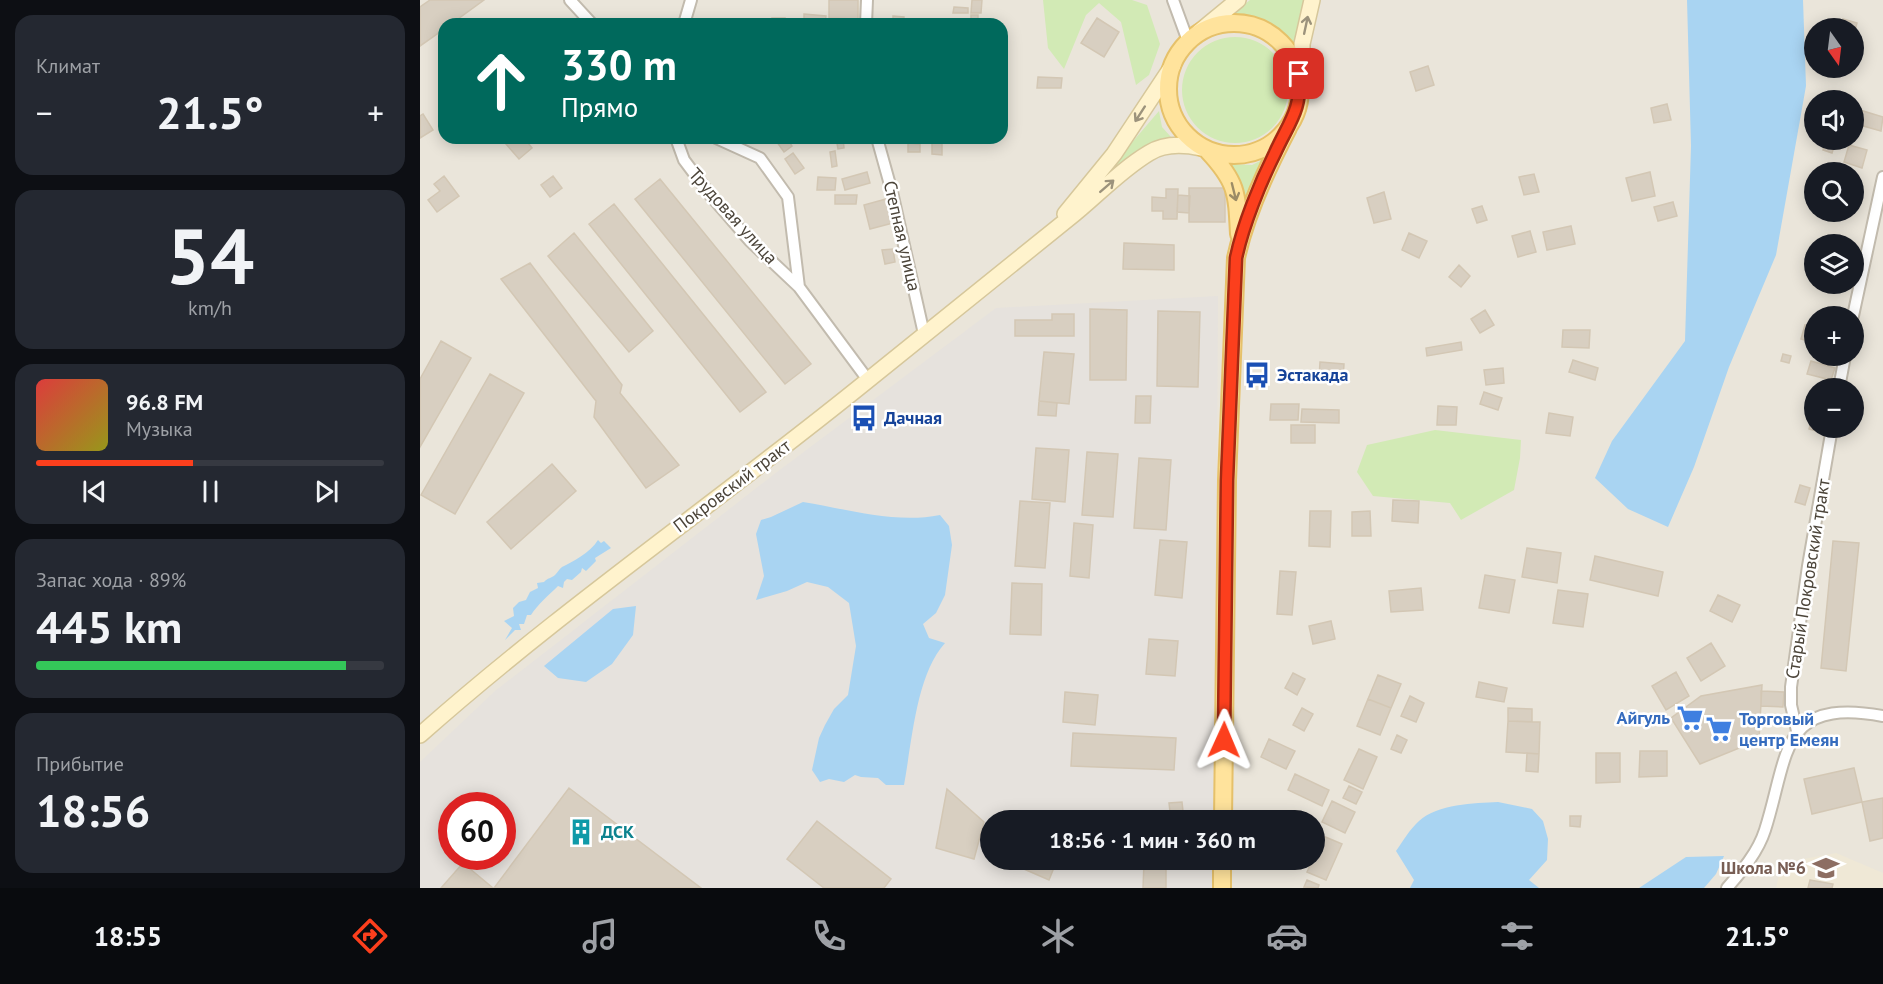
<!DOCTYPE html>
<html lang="ru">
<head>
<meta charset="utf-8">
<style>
  :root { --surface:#171b24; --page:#242831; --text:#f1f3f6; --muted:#9ea1a6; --line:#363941; --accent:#fc3f1d }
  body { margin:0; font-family:"PT Sans",sans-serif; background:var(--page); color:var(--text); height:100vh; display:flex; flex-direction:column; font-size:22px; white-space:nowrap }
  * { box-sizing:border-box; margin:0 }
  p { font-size:20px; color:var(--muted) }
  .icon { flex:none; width:33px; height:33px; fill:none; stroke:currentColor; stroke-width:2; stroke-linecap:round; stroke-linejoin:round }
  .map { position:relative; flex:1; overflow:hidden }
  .drawer { display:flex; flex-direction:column; gap:15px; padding:15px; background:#0d0f14; width:420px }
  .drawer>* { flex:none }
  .guide { position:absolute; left:18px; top:18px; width:570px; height:126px; border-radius:18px; box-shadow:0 3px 15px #0003; background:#00695c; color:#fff; overflow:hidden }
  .needle { width:39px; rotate:166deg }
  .tools { position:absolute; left:1384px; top:18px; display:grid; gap:12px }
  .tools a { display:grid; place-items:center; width:60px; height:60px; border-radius:50%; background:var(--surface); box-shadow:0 3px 15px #0003; font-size:30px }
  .speed { position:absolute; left:18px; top:792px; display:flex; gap:12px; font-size:30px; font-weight:700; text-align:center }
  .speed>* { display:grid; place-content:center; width:78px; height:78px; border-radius:50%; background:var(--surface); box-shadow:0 3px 15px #0003; line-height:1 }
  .speed .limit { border:9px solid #d22; background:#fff; color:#111 }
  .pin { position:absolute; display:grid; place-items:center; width:51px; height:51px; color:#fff; margin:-26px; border-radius:12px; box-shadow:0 3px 9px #0006 }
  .me { position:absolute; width:66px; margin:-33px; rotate:1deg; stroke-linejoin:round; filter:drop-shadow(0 0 4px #0008) }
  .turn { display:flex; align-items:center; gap:21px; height:126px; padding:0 24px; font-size:27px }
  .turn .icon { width:78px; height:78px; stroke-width:2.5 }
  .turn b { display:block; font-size:42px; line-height:51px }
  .big { font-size:45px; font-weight:800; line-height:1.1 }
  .drawer .widget { flex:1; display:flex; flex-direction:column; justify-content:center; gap:9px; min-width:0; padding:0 21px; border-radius:18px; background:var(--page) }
  .drawer .dial { align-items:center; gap:0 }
  .dial b { font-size:78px; line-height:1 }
  .song { display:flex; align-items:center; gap:18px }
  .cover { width:72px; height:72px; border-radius:9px; background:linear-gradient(135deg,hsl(0 70% 55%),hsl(60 70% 35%)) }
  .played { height:6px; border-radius:3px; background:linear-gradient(90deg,var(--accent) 45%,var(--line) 45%) }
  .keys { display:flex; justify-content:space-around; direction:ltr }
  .heat { display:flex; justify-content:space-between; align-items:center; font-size:33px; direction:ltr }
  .charge { height:9px; border-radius:4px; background:linear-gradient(90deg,#34c759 89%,var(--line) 0) }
  .trip { position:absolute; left:560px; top:810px; width:345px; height:60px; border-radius:30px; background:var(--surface); box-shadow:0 3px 15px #0003; font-weight:800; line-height:60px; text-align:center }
  .menu { display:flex; height:96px; justify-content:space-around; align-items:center; background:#090b0e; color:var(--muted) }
  .menu .icon { width:42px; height:42px }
  .menu .on { color:var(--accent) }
  .menu b { font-size:27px; color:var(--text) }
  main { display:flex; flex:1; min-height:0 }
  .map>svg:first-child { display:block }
</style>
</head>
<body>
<main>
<section class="drawer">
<div class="widget"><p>Климат</p>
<div class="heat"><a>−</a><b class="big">21.5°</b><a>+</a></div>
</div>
<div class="widget dial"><b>54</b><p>km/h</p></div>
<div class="widget">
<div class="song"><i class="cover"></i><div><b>96.8 FM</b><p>Музыка</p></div></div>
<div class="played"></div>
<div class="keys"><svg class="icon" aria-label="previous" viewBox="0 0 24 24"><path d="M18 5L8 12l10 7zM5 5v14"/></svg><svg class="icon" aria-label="pause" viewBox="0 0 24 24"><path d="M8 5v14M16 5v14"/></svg><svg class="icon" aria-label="next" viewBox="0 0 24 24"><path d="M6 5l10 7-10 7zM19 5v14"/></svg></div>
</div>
<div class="widget"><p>Запас хода · 89%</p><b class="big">445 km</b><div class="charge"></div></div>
<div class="widget"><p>Прибытие</p><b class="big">18:56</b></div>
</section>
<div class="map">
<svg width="1463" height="888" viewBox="0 0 1463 888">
  <rect width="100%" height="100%" fill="#f6f3ec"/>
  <path fill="#eae5da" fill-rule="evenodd" d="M0 0H1463V888H0ZM24 24H582V138H24ZM1395 28H1434V68H1395ZM1395 100H1434V140H1395ZM1395 172H1434V212H1395ZM1395 244H1434V284H1395ZM1395 316H1434V356H1395ZM1395 388H1434V428H1395ZM32 806H82V856H32ZM570 820H894V860H570Z"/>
  <path fill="#e6e2dd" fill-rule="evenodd" d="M798 296 795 820H570V860H794V888H0V762L75 691 357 472 576 308ZM32 806H82V856H32Z"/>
  <path fill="#efe8d6" d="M1416 853 1463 873V888H1356L1362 863Z"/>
  <path fill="#d2eab5" d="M623 0H712L727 5 740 44 729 75 716 85 701 22 679 3 666 15 644 69 628 48Z
    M830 0H894L880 54 859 32 809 17Z
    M762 90a53 53 0 1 1 106 0a53 53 0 1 1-106 0Z
    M739 111 742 127 751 137 678 182Z
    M850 156 827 217 811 164 832 165Z
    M1015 430 1101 440 1100 458 1094 490 1041 520 1030 503 953 496 937 472 947 445Z"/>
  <path fill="#a9d4f2" d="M1267 0H1383L1386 86 1356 255 1309 367 1274 467 1248 527 1208 509 1175 478 1192 441 1265 341 1271 146Z
    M383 502C427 509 475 524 520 515L529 526 532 545 525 595 516 613 503 624 509 638 525 643C496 675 492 742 484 785H466L458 778 441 777 435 775 424 782 409 779 400 782 392 770 399 738 405 725 414 709 428 695 436 646 429 603 408 587 387 582 367 591 336 600 344 576 336 534 341 520 351 517Z
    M178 540 181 543 184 541 191 548 175 558 176 561 166 571 162 568 161 572 152 580 147 579 144 582 143 588 138 586C130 594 117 605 111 615H107L104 624H99L101 630H95L85 640 92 628 84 621 94 616 93 608 99 602 106 600 110 592 118 588 117 583 124 582C127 578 132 578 135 575 138 572 139 569 142 567 152 562 170 553 178 540Z
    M216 606 213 635 192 664 166 682 138 678 124 666 193 609Z
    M1078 802 1112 809 1123 821 1128 839 1127 860 1109 880 1119 888H990L994 880 976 851C983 841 990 829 999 821 1018 804 1054 803 1078 802Z
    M1304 856 1296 874 1284 888H1219L1266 857Z"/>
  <path fill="#d8cfc1" stroke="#d3c7b4" stroke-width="1.5" d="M10 0H64L31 24H24V29L0 46V7Z
    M409 0H438V19L409 18Z
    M552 0H562L561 13H551Z
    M534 7 548 8V13H533Z
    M384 14 406 16 405 24H384Z
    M551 15H558V24H551Z
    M473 16 484 17 483 24H473Z
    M352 18H365V24H352Z
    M677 18 699 32 684 57 661 43Z
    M1423 19 1437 23 1434 34V28H1421Z
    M1008 66 1014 85 996 91 990 72Z
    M618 77 642 78 641 88H617Z
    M1247 104 1251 120 1234 123 1231 108Z
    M1440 110 1463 117 1461 131 1436 124Z
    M3 114 13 130 0 138V116Z
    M92 138H104L112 148 99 159 86 144Z
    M354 138H367L372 146 364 152Z
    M416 138H423L424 148 418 149Z
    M1406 140H1416L1412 153 1403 150Z
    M488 143 500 144V152H488Z
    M512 143H522V155L512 154Z
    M1429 145 1447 150 1442 168 1424 162Z
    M415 151 417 166 412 167 410 152Z
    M373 153 384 168 375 174 365 159Z
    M447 172 450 183 425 190 422 179Z
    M1230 172 1235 196 1212 201 1206 178Z
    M1114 174 1119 192 1104 195 1099 177Z
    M24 176 39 196 17 212 8 200 20 191 14 184Z
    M133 176 142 188 130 197 121 185Z
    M398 177 416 178 415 190H397Z
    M240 179 391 364 365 384 215 199Z
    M769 188H805V222H769Z
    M746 189H758L757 219H743V211H732V197L746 198Z
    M964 192 971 219 954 223 947 198Z
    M415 195H437L436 204H415Z
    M758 195 770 196 769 213 757 212Z
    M466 199 473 223 450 229 444 205Z
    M1253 202 1257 216 1238 221 1234 207Z
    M194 204 346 392 320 412 169 224Z
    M1062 206 1067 220 1057 223 1052 209Z
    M1151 226 1155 244 1127 250 1123 232Z
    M1110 231 1116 252 1098 257 1092 236Z
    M154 233 233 331 209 352 128 256Z
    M989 233 1007 241 999 258 982 250Z
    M704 243 754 245V270L703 269Z
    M473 249 475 262 465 264 462 250Z
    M110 263 202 385 200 393 259 465 226 488 174 417 176 401 81 279Z
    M1039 265 1050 276 1041 287 1029 277Z
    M1399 284H1427L1425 291Z
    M670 309 707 310 706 380H670Z
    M1065 310 1074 325 1060 333 1051 319Z
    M738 311 780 312 778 387 737 386Z
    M632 314H654V336H595V320H632Z
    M1385 325 1395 328V343L1381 339Z
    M1143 330H1170L1169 348 1142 347Z
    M21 341 51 358 0 447V379Z
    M1041 342 1042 350 1007 356 1006 348Z
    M624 352 654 354 649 404 619 401Z
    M1363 354 1371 356 1369 363 1361 361Z
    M1153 360 1178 368 1175 380 1149 372Z
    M1391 361 1415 368 1411 380 1387 374Z
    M900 362 924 364 923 380 899 378Z
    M1083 368 1084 383 1066 385 1064 370Z
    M70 374 104 393 35 514 1 495Z
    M1064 392 1082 398 1078 410 1060 404Z
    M716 396H731L730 423H715Z
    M619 401 637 403 636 416 618 415Z
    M851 404H879L878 420H850Z
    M1018 406 1037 407 1036 425H1017Z
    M882 409 919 410V423L881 422Z
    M1394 411 1395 428H1401L1400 432 1389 429Z
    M1129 413 1153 417 1150 436 1126 433Z
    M871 425H895V443H871Z
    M616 448 649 450 645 502 612 499Z
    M667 452 698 454 693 517 662 515Z
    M719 458 751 460 746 530 714 528Z
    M132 464 156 491 91 549 67 522Z
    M1380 485 1390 488 1385 505 1375 502Z
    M973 500 999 501 998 523 972 521Z
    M600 501 630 503 625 568 595 566Z
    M890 511H911L910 547 889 546Z
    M950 511 951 536H932V512Z
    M654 523 673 525 669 578 650 576Z
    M740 540 767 542 762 598 735 595Z
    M1413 541 1439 543 1426 671 1401 668Z
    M1107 548 1141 553 1137 583 1102 577Z
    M1175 556 1243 572 1238 596 1170 580Z
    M860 571 876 572 872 615 857 614Z
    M1065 575 1095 580 1089 613 1059 608Z
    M592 583 622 584 621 635 590 634Z
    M1001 588 1003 610 971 612 969 591Z
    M1138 590 1168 594 1163 627 1133 623Z
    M1298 595 1320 605 1312 622 1290 611Z
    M911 621 915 639 893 644 889 626Z
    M729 639 758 641 755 676 726 674Z
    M1291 643 1305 666 1281 681 1267 658Z
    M1256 672 1269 696 1246 710 1232 686Z
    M873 673 885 679 877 695 865 688Z
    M958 675 981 684 971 708 948 699Z
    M1059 682 1087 688 1084 702 1056 697Z
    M1342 685 1339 740 1280 764 1251 718 1281 696Z
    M1341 691 1364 692 1363 707 1341 706Z
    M645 692 678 695 675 725 643 722Z
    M990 696 1004 703 996 722 981 716Z
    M948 699 971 708 960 735 937 726Z
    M882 708 893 714 884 731 873 725Z
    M1088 708 1112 709V722L1088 721Z
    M1088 721 1120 722 1119 754 1086 752Z
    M653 733 756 738 754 770 651 766Z
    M977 735 987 740 981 753 971 749Z
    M849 739 875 751 866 769 841 757Z
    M939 749 957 757 943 789 924 780Z
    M1220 751H1247V776L1219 777Z
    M1107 753 1119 754 1118 772 1106 771Z
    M1176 753H1200V782L1176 783Z
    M1434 768 1442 802 1392 814 1384 779Z
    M875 774 909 790 902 806 868 790Z
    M929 786 942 792 936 804 923 798Z
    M149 788 281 888H74Z
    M527 789 564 822 554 859 516 848Z
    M1463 798V838L1450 841 1442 802Z
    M912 801 935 812 925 833 902 822Z
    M762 802 764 820H751L749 803Z
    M1150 816H1161L1160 827 1150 826Z
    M397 821 471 879 464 888H404L367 859Z
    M903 836 922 844 906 880 887 872Z
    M608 860H637L629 880 604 869Z
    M43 863 73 888H21Z
    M724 863H746V888H723Z
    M887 880 899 885 898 888 884 887Z
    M1390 880 1413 884 1412 888H1388Z"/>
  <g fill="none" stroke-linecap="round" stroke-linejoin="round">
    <g stroke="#c2bbae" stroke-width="14">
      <path id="minor" d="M150 0 172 24
        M753 0 768 41
        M264 24 271 0
        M446 24 447 0
        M256 138 264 160 291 196 330 241 379 287
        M296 138 340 158 368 197 379 287 448 380
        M457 138 472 192 504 334
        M1433 316 1463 177
        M1419 388 1425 356
        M1377 731 1371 705V687L1388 566 1412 428
        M1307 888C1322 871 1338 852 1345 830 1369 755 1359 697 1463 716"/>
    </g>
    <g stroke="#d6c79b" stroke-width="18">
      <path id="secondary" d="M779 32 818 0
        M881 93 882 44 892 0
        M645 214 694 154 753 65
        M0 735C142 609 299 501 447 381 514 327 581 273 648 219 675 198 699 171 729 153 745 143 763 144 781 148"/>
    </g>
    <g stroke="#e6c16a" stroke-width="20">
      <path id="primary" d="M748 89a66 66 0 1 1 132 0a66 66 0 1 1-132 0Z
        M788 151C817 182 817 193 819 234
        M803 820 807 480 816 258C825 216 848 166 868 128
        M802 888V860"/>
    </g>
    <use href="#minor" stroke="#fff" stroke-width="10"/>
    <use href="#secondary" stroke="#fff3cd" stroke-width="15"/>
    <use href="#primary" stroke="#ffe39c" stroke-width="16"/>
  </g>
  <defs><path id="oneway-shaft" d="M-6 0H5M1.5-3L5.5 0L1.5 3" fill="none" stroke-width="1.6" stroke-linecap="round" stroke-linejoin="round" transform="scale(1.5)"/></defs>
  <g stroke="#9c937c">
    <use href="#oneway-shaft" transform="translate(886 25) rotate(-78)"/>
    <use href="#oneway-shaft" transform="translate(720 114) rotate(123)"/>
    <use href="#oneway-shaft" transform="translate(687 186) rotate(-41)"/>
  </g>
  <use stroke="#9c8c66" href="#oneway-shaft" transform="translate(814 192) rotate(76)"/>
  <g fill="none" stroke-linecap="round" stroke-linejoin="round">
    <g stroke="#a42913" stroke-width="15">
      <path id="route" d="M804 740 807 480 816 258C823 225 840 183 855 153 869 122 882 110 879 74"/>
    </g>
    <use href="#route" stroke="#fc3f1d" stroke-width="10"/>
  </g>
  <defs>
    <g id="bus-bare" transform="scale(2.07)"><path d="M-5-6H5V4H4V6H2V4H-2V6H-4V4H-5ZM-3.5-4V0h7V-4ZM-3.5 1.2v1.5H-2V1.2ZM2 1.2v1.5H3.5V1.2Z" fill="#1a4fb4" stroke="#fff" stroke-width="2.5" paint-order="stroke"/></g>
    <g id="supermarket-bare" transform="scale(2.07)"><path d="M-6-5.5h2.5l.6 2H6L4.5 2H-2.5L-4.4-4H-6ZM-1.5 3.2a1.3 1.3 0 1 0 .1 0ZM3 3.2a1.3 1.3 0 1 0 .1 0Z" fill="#3f7fe0" stroke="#fff" stroke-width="2.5" paint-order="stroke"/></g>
    <g id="building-bare" transform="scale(2.07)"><path d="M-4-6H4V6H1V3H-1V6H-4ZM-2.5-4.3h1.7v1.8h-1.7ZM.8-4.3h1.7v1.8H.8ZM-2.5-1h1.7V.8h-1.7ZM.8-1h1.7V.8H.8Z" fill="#0f9aa8" stroke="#fff" stroke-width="2.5" paint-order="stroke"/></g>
    <g id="school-bare" transform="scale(2.07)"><path d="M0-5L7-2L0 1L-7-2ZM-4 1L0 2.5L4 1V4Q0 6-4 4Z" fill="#8d6e63" stroke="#fff" stroke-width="2.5" paint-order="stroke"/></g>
  </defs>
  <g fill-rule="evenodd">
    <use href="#bus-bare" x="837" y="375"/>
    <use href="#bus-bare" x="444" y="418"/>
    <use href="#supermarket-bare" x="1270" y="718"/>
    <use href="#supermarket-bare" x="1299" y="729"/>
    <use href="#building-bare" x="161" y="832"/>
    <use href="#school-bare" x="1406" y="868"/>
  </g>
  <g text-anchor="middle" stroke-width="5" stroke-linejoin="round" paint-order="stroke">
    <g font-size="18" fill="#4b4439" stroke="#fff">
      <text transform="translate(313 216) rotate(48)" y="6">Трудовая улица</text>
      <text transform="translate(482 236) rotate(77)" y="6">Степная улица</text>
      <text transform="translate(312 486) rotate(-37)" y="6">Покровский тракт</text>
      <text transform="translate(1388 579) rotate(-81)" y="6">Старый Покровский тракт</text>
    </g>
    <g font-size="18" font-weight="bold" fill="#164399" stroke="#fff" text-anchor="start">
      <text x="857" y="381">Эстакада</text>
      <text x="464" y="424">Дачная</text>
    </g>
    <g font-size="18" font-weight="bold" fill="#366cbe" stroke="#fff" text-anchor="end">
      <text x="1250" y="724">Айгуль</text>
      <text x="1319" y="725" text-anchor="start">Торговый<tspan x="1319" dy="21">центр Емеян</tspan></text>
    </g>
    <g font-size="18" font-weight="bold" fill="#0d838f" stroke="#fff" text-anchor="start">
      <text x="181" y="838">ДСК</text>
    </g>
    <g font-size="18" font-weight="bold" fill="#785e54" stroke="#fff" text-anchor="end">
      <text x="1386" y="874">Школа №6</text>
    </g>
  </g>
</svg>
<div class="tools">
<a><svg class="needle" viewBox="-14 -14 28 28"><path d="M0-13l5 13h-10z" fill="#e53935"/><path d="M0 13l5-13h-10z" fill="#9ea1a6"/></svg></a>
<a><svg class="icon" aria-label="sound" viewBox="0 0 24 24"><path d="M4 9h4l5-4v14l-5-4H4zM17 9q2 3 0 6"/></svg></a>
<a><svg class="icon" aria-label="search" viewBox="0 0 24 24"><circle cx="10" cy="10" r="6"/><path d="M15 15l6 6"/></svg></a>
<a><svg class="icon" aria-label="layers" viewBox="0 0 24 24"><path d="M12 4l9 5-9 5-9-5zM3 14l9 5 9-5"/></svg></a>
<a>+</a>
<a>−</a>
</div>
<div class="speed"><div class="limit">60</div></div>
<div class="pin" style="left:879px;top:74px;background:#d93025"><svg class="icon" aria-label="arrive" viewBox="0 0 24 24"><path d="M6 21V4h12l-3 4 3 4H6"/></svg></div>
<svg class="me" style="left:804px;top:740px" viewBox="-20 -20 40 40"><path d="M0-17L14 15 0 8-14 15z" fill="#fc3f1d" stroke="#fff" stroke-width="4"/></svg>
<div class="trip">18:56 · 1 мин · 360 m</div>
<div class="guide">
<div class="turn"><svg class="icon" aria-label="ahead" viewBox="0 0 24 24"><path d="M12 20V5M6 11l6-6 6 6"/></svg><div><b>330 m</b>Прямо</div></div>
</div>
</div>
</main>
<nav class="menu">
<b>18:55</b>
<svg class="icon on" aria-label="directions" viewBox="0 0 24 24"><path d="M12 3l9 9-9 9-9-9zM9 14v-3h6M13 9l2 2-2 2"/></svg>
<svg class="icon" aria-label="music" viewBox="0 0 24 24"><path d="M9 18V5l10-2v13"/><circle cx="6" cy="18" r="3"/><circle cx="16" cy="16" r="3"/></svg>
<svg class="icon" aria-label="phone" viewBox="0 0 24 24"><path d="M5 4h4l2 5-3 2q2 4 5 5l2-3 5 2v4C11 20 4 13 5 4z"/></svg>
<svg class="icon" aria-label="climate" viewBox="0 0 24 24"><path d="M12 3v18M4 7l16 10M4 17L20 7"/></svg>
<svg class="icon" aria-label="car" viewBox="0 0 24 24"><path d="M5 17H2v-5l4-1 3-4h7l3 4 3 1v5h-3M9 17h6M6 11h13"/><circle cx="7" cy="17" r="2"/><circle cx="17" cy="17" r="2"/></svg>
<svg class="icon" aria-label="filters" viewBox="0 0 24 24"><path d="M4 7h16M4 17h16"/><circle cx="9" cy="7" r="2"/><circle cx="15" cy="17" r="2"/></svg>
<b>21.5°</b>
</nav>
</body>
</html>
